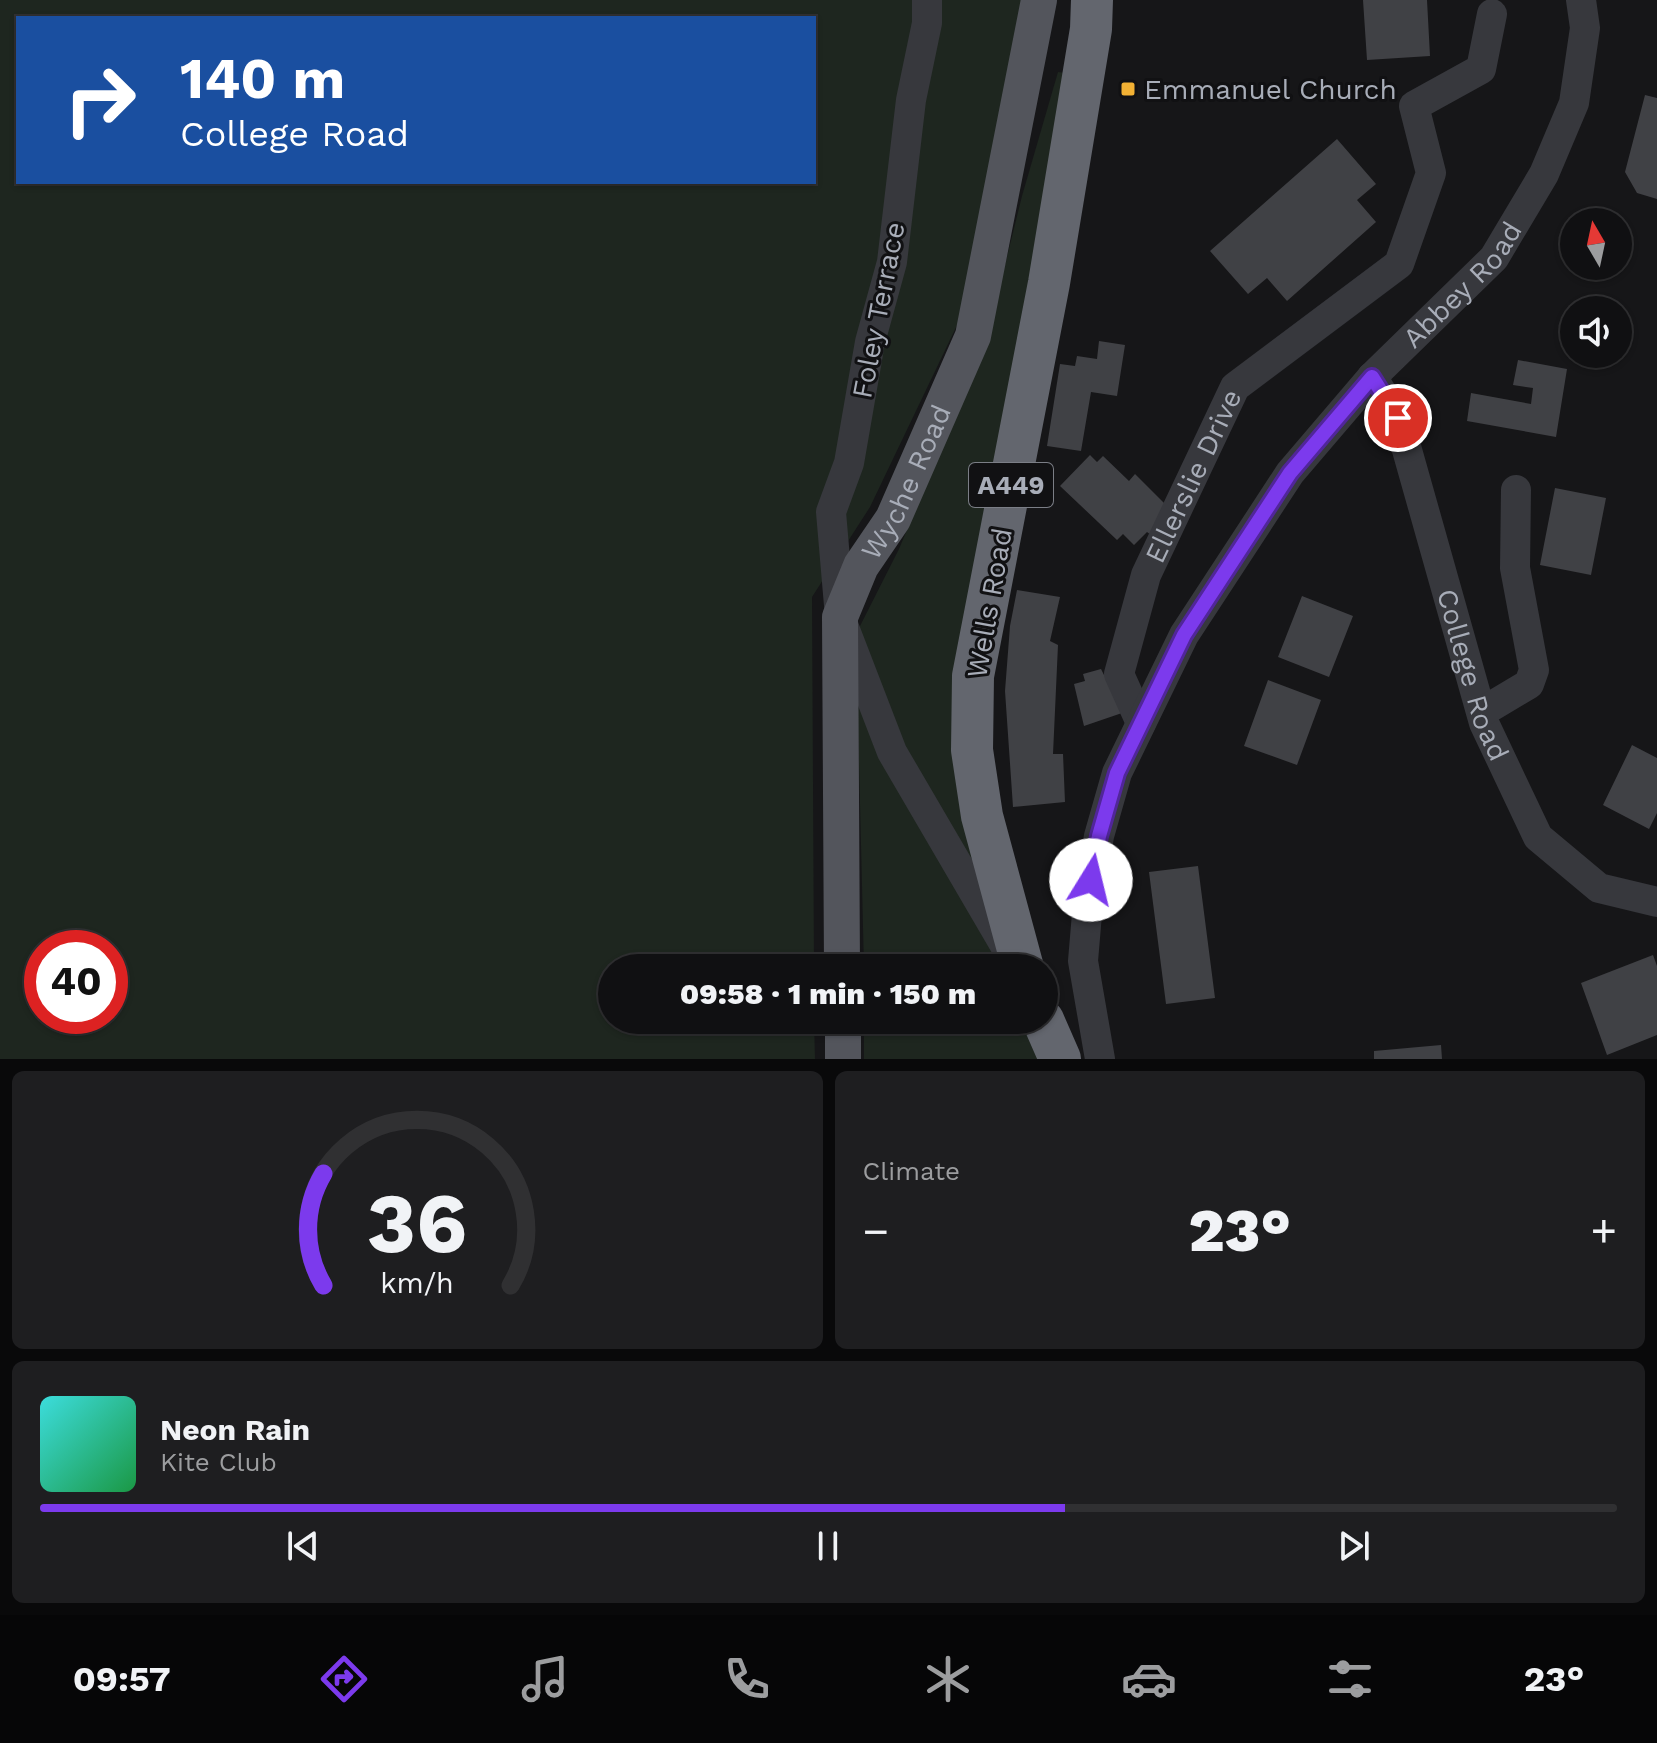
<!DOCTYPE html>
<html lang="en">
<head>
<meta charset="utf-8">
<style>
  :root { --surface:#101012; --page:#1e1e20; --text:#f1f3f6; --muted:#9c9d9f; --line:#303032; --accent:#7c3aed }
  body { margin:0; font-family:"Work Sans",sans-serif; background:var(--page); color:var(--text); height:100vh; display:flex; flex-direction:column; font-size:30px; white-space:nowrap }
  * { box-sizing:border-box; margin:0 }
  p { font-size:26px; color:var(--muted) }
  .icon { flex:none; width:44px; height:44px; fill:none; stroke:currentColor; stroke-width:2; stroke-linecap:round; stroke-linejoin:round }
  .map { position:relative; height:1059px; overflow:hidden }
  .side { display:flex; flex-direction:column; gap:12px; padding:12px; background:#09090a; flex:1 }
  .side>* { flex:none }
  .top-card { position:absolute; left:16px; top:16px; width:800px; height:168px; border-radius:0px; box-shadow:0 2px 6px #0004,0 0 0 2px var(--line); background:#1a4fa0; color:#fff; overflow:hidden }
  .needle { width:52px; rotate:351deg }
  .controls { position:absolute; left:1560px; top:208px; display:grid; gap:16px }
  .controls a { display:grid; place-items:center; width:72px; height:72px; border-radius:50%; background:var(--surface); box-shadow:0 2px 6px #0004,0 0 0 2px var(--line); font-size:40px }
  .speed { position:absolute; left:24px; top:930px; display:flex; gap:16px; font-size:40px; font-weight:700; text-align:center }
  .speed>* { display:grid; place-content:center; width:104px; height:104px; border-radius:50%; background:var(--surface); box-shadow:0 2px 6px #0004,0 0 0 2px var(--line); line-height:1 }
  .speed .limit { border:12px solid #d22; background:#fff; color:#111 }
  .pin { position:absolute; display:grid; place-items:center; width:68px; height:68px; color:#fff; margin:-34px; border:4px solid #fff; border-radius:50%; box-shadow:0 2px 8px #0007 }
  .me { position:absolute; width:88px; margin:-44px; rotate:9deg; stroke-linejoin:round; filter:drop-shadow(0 0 6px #0008) }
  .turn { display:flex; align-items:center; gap:28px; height:168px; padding:0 32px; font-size:36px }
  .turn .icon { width:104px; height:104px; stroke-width:2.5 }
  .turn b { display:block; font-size:56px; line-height:68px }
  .big { font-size:60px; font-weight:800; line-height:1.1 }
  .side .tile { flex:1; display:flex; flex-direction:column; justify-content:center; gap:12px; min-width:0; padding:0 28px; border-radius:12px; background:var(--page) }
  .side .dial { align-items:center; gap:0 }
  .dial svg { height:208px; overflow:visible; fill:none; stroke:var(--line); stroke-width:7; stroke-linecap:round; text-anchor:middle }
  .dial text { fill:var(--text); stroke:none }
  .song { display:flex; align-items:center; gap:24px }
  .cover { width:96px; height:96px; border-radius:12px; background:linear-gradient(135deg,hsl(180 70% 55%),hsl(140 70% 35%)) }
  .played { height:8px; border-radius:4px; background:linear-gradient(90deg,var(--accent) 65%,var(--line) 65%) }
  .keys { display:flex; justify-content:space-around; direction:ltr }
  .heat { display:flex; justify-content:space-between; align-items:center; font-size:44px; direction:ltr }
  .side .tiles { flex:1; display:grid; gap:12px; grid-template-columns:1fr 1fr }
  .tile:last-child { grid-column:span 2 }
  .trip { position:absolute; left:598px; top:954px; width:460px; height:80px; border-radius:40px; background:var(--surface); box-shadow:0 2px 6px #0004,0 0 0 2px var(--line); font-weight:800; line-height:80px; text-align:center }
  .tab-bar { display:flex; height:128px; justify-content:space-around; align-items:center; background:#060607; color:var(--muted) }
  .tab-bar .icon { width:56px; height:56px }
  .tab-bar .active { color:var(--accent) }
  .tab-bar b { font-size:36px; color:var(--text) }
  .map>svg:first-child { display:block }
</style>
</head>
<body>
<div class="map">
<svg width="1657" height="1059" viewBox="0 0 1657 1059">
  <rect width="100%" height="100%" fill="#161618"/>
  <path fill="#1e261f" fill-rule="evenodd" d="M0 0H1022L959 321 870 507 812 597 814 968H612V1020H814L815 1059H0ZM18 18H814V182H18ZM42 948H110V1016H42Z
    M1058 72 1073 74 963 649 1011 968H864L858 721 860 626 899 549 987 338 1022 196Z
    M864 1020H1027L1043 1059H864Z"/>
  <path fill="#404145" d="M1363 0H1427L1430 56 1367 60Z
    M1645 95 1657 98V199L1637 193 1625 172Z
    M1337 139 1376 184 1357 200 1376 222 1287 301 1267 278 1248 294 1210 251Z
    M1099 341 1125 345 1117 396 1091 392 1081 451 1047 446 1060 364 1075 366 1077 356 1097 359Z
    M1518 360 1567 369 1556 437 1467 421 1471 393 1531 404 1533 388 1513 385Z
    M1090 455 1097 462 1103 456 1129 481 1135 474 1173 512 1151 535 1147 532 1134 545 1123 534 1117 540 1060 486Z
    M1555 488 1606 498 1591 575 1540 565Z
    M1017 590 1060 597 1050 641 1058 645 1053 754H1063L1065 802 1013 807 1005 691 1010 626Z
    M1302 596 1353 616 1329 677 1278 657Z
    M1101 669 1104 675 1110 673 1122 713 1084 726 1074 684 1085 681 1083 674Z
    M1268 680 1321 700 1297 765 1244 746Z
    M1632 745 1657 758V813L1649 829 1603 805Z
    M1198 866 1215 998 1166 1004 1149 872Z
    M1653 955 1657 966V1035L1607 1055 1581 983Z
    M1441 1045 1442 1059H1374V1051Z"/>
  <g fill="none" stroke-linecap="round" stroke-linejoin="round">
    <g stroke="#37383d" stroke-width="30">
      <path d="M927 0V23L911 100 892 262 870 342 849 463 831 512 840 617 892 752 1007 949"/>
      <path id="s1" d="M1372 377 1398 418 1484 723 1538 837 1599 888 1657 902"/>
      <path d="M1482 712 1529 684 1534 670 1515 568 1516 490"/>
      <path id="s2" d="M1141 723 1119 674 1146 575 1235 387 1399 264 1431 173 1414 106 1481 69 1492 14"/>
      <path id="s3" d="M1100 1059 1083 961 1088 902 1099 836 1117 773 1184 635 1290 473 1372 377 1494 258 1544 174 1574 103 1585 28 1581 0"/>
    </g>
    <g stroke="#53555c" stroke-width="36">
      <path id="s4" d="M842 968 840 617 861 566 893 519 973 336 1039 0"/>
      <path d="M843 1020V1059"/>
    </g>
    <path stroke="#63666e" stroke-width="42" d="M1023 968 982 816 972 750 973 676 1049 283 1091 29 1092 0
      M1043 1020 1060 1059"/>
  </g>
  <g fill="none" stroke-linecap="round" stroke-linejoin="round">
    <g stroke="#51269a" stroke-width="20">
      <path id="route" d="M1091 880 1099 836 1117 773 1184 635 1290 473 1372 377 1398 418"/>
    </g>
    <use href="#route" stroke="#7c3aed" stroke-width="14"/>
  </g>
  <rect fill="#f2b134" stroke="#111113" stroke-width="3" x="1120" y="81" width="16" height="16" rx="4"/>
  <g text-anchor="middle" stroke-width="6" stroke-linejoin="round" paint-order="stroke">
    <rect fill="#111113" stroke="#7b7e86" stroke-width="2" x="969" y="463" width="84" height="44" rx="6"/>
    <g font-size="26" font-weight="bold" fill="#a8adb8">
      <text x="1011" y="494">A449</text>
    </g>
    <g font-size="28" fill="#a8adb8" stroke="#111113" text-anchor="start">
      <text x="1144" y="99">Emmanuel Church</text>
    </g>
    <g font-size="28" fill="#a8adb8" stroke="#111113">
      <text dy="10" stroke="none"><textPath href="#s3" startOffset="894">Abbey Road</textPath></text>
      <text transform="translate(878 310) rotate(-79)" y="10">Foley Terrace</text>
      <text dy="10" stroke="none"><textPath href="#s2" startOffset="266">Ellerslie Drive</textPath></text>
      <text dy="10" stroke="none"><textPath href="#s4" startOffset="502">Wyche Road</textPath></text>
      <text transform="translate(989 603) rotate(-80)" y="10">Wells Road</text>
      <text dy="10" stroke="none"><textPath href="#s1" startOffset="316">College Road</textPath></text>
    </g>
  </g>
</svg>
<div class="controls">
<a><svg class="needle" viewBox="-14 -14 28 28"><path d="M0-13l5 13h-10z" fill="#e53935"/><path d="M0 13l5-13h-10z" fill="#9c9d9f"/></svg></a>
<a><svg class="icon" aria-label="sound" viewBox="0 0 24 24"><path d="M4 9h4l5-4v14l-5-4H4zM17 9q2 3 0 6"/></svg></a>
</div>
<div class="speed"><div class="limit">40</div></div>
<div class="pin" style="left:1398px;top:418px;background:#d93025"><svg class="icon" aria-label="arrive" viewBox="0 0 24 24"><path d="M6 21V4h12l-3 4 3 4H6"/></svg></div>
<svg class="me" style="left:1091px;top:880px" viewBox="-20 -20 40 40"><circle r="19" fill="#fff"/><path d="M0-13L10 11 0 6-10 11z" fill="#7c3aed"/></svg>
<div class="trip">09:58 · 1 min · 150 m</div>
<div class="top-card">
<div class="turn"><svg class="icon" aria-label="right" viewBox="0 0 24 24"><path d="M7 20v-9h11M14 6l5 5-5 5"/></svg><div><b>140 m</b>College Road</div></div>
</div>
</div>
<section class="side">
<div class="tiles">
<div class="tile dial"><svg viewBox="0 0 100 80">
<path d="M14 69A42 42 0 1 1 86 69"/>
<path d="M14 69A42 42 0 0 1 14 26" stroke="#7c3aed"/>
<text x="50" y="56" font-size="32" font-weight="700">36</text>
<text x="50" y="72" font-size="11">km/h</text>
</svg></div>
<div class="tile"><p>Climate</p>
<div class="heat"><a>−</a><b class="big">23°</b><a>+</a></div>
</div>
<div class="tile">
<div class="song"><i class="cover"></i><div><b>Neon Rain</b><p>Kite Club</p></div></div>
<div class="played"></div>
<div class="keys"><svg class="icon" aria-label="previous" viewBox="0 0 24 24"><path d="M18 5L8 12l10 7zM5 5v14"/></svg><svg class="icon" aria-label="pause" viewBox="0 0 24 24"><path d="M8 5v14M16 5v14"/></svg><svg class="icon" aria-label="next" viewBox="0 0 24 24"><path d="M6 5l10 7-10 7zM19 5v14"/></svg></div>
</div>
</div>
</section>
<nav class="tab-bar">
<b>09:57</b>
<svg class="icon active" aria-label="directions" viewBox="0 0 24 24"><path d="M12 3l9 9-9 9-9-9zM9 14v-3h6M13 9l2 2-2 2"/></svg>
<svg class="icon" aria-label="music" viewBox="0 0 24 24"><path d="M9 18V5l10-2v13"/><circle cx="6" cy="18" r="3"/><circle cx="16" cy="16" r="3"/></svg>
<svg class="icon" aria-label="phone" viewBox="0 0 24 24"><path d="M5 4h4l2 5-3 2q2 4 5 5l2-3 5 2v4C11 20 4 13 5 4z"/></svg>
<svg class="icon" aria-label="climate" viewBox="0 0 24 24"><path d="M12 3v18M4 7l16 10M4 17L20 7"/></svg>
<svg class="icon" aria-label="car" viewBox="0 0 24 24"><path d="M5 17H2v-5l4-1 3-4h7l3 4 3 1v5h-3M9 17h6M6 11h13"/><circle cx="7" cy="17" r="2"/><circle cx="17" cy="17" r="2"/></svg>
<svg class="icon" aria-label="filters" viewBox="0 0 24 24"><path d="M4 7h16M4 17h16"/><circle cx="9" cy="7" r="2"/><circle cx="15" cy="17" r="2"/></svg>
<b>23°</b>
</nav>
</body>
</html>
